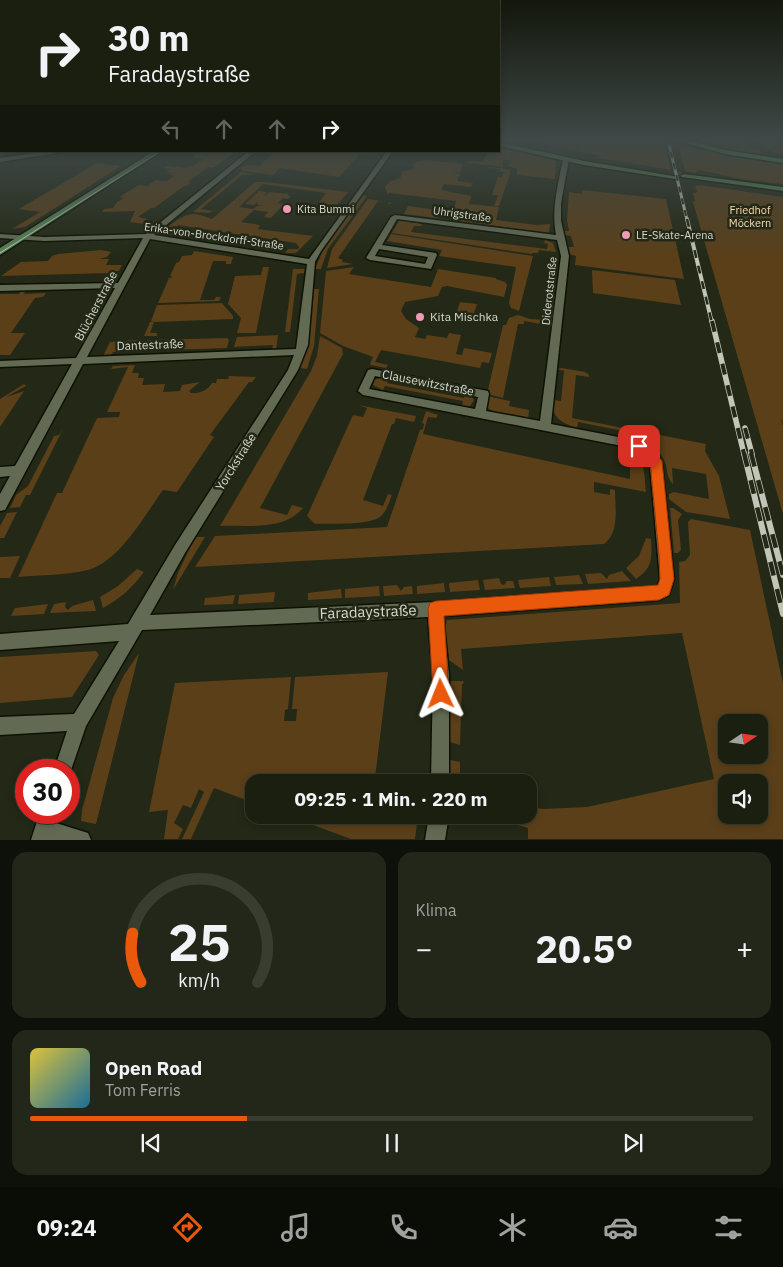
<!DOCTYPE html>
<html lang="de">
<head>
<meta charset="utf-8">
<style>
  :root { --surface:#1a1f10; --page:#232719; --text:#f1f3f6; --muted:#9fa29f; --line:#383d30; --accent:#ea580c }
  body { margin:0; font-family:"IBM Plex Sans",sans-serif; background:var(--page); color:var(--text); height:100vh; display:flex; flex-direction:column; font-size:19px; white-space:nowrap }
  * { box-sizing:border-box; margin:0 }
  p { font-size:16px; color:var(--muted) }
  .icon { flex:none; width:28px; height:28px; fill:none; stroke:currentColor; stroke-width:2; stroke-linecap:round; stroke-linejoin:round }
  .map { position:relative; height:840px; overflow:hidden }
  .drawer { display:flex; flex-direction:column; gap:12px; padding:12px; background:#0e1109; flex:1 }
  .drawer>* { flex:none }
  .guide { position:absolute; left:0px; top:0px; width:500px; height:152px; box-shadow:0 2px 8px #0003,0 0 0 1px var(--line); background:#1a1f10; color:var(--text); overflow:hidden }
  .needle { width:32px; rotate:77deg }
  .buttons { position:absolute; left:718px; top:714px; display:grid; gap:10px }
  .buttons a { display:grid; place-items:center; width:50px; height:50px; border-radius:10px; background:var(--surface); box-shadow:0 2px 8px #0003,0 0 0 1px var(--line); font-size:25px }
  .speed { position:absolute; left:15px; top:759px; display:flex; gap:10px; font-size:25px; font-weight:700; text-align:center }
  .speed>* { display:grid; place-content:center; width:65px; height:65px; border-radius:50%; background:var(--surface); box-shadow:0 2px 8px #0003,0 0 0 1px var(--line); line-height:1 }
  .speed .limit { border:8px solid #d22; background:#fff; color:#111 }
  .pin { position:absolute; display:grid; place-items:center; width:42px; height:42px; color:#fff; margin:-21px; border-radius:10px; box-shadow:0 2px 8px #0006 }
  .me { position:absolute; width:55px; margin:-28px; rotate:358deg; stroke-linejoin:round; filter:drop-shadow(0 0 4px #0008) }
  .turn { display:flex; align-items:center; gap:18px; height:105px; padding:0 25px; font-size:22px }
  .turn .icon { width:65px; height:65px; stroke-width:2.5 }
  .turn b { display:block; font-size:35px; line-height:42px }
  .lanes { display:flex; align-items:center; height:48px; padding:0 25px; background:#0003; justify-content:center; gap:25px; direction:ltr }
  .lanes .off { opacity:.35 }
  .big { font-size:38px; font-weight:700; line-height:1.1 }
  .drawer .widget { flex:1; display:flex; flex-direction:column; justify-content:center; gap:8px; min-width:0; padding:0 18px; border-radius:15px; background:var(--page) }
  .drawer .dial { align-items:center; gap:0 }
  .dial svg { height:130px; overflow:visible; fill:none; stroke:var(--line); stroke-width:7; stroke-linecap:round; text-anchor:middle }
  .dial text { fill:var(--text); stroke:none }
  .song { display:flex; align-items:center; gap:15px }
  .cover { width:60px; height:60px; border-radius:8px; background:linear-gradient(135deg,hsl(50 70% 55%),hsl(200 70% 35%)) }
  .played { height:5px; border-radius:2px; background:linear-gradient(90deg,var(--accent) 30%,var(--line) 30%) }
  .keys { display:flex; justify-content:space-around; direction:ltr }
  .heat { display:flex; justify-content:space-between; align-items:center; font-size:28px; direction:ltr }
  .drawer .tiles { flex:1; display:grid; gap:12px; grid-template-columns:1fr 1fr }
  .widget:last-child { grid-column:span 2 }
  .trip { position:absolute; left:245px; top:774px; width:292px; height:50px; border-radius:15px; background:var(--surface); box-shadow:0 2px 8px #0003,0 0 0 1px var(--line); font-weight:700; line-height:50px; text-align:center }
  .tab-bar { display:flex; height:80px; justify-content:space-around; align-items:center; background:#0a0c06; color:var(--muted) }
  .tab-bar .icon { width:35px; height:35px }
  .tab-bar .active { color:var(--accent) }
  .tab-bar b { font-size:22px; color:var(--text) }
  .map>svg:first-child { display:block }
</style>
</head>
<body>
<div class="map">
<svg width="783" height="840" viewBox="0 0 783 840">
  <rect width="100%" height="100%" fill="#232916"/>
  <path fill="#5a3f19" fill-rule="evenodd" d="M518 140H663L671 170 593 157 603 156Z
    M691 140H745L752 144 749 145 766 154 732 150Z
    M751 140H783V153L777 154Z
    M679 145 732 157 783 163V184L741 179 700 170 695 173 685 171Z
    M499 147 553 160 556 161 555 179 517 175V169L508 166 511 160H503V167L469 163 470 161 483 162 488 151H499Z
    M199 151H237L213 168 208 167 188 182 191 183 187 186H184L154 208H151L138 217 147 219 142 223 156 222 152 225 130 222 135 211 102 212 104 209 113 208 117 202 124 198 119 197 139 185 147 186 155 180 167 181 174 176 170 175 172 173 166 172 170 169 163 168 167 166 185 168 189 166H193L203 159 193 157Z
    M276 151 369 153 379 151 375 156 360 154 339 177 280 168 273 175 242 171 241 167 249 165 259 166Z
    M426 160 463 164 460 173 450 171 460 174 457 181 473 183 471 187 444 184 441 190 471 196 469 204 499 207 496 220 537 225 550 224 549 233 451 220 456 201 389 193 388 195 385 187 389 182 400 178 403 171 414 169 412 166 416 162Z
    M97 163 121 166 25 227 12 229 40 212 19 209Z
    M489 167 508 169 511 171 499 206H494L498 195H492L498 177H502L504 172H500L501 169 487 168Z
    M241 172 257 174 242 175 201 209 212 211 218 209 209 213 193 212Z
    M255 182H266L348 192 336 206 318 204 326 193 263 184 239 207 253 209 257 206H263L258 205 257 202 254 205 245 204 259 191 267 192 263 197 270 192 289 194 288 196H291L288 199 283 198 278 203 284 204 271 218 264 217 268 212 254 210 241 222 260 225 258 229 313 236 296 253H285L288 249H298L299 247 296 243 178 225 171 232 178 234 176 236 164 233C167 225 185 214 193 214 198 214 207 217 212 219Z
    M699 185 783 197V423L780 417 783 426V514L693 202 695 201 693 193 697 192 695 186Z
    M582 190 666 199 684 279 575 265 576 256 569 254 568 247H574L571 236 565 235 564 231H569L567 220 569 192 582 194Z
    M363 195 367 196 328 249 321 269H315L324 247Z
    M368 199 393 203 388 204 389 202 378 201 338 258 343 260 342 262 353 264 327 268 332 249Z
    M408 206 437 210 446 214 445 217 439 216 437 218 404 214Z
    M404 220 422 224 421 226H414L411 232 547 249 548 244 544 243 545 240 553 243 556 252 539 250 538 253H532V254L392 233 399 221Z
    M391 234 533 256 519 311 511 308 509 303 516 267 439 256 442 250 387 241Z
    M101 250 111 252 107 257 99 259H109L106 265H122L119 271H111L110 273 1 276 21 262 48 261 52 256 58 254Z
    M194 251 233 257 231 264H226V261H213L200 300H214L216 297H221L219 301 158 303 169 278 173 277 170 276 176 263 179 262 182 256 192 255Z
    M263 267H269L256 333H237L241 318 228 304 235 276 261 275Z
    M354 267 349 274 431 287 438 269 496 278V279L505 282 507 285 504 297 447 286 442 287 438 296 405 302 401 311 406 319 419 328 415 337 425 339 427 335 447 338 449 333 461 335 456 354 462 355 464 348 492 353 489 363 482 362 480 368 381 350 375 362 388 365 386 368 371 365 370 364 373 357 343 346 320 333 326 271Z
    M293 269H305L304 273 297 274 290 332H285Z
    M592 270 675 280 681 305 593 293Z
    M26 289 24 294 46 293 43 297 35 298 11 333H25L10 355H0V294H19L22 290Z
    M313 289H319L314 346 307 369 300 368 307 347Z
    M460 302 477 304 473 317 456 314Z
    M222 303 233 316V319L154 322 150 333H157V336H144L150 322 155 321H151L157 305Z
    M518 315 530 319 548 320 547 325 524 321V324H518L503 398 487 394 503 325H506L509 318Z
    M278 335 276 350H272L273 345 234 347 237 337Z
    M320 336 342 348 343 354 260 508 287 515 292 505 303 508C284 531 247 525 220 526L311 371 317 356Z
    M227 338 229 340 227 348 139 351 143 342 148 340Z
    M137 340 132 351 113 352 110 356H103L110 342Z
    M135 365 132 373H139L138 378H144L142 385 165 384 163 392 180 391 182 385 200 382 189 391 191 393C199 394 208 390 212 383H216L217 379H228L229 376 256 377 252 382H249L210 435 214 437 177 492 163 490C144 516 120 561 88 570 66 575 41 575 18 577L57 493H62L97 418 119 417 120 412H107L128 367 111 369 113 366Z
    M562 368 585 372 589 375V377L576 375 572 418 706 444 705 451 719 476 730 519 686 512 669 499V494L674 492 709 499 706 474 672 468 673 484C666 477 668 471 665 462 660 448 642 441 628 438V432L578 422 577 428C562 423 551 418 553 400L561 401 564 371 556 369Z
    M380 378 388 379 387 383 464 398 466 394 472 397 474 400 470 406H462L463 401 385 386 383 390 373 385 374 380Z
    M24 384 26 386 6 397 24 391 0 427V399Z
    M487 396 510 401 509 406 529 410 528 419 499 414 489 409 485 404Z
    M358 405 416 416 414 422 396 418 394 424H392L363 500 383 506 388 494 392 495C389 502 387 511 381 516 371 526 330 523 315 524L307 516 353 415 363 417 367 408Z
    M426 411 438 415 436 418 428 417 423 434 630 479V454C647 461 644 476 646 492L594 482V492L610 495V489L615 490C615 508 620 532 604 544L195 567 215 536 387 527 420 430 423 429 424 424 422 423Z
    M63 429 30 495H26L20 507 10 508 16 495 28 486 54 436 59 435Z
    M670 508H673L682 514 678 520 681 550 678 553H674Z
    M17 512 4 538H0V526L7 513Z
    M691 519 750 530 783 684V839H528V828L484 815H529V807L543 809 587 807 714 779 682 633 461 649 463 670 449 660 445 628 447 620 680 603 679 562 685 561 690 555 688 522ZM726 722H759V755H726ZM726 782H759V815H726Z
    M195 537H205L173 590 178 573Z
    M646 538 651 539C652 558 653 568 636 579L626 568 639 556Z
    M20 556 10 578H0V557Z
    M137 569 144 572C132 588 120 599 103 608L100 597 118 586Z
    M622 571 631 581 588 584 585 574 601 573 607 579 609 575Z
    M579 575 583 584 556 585 554 577Z
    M549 577 551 586 520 588 518 580Z
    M499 578 501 584 504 585 507 581H513L515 588 485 590 483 580Z
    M478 580 480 590 450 592 449 583Z
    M444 583 445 592 417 594V586Z
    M397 585 401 591 404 587 412 586 413 594 384 596 383 586Z
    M379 586 380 596 345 598V589Z
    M341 589 342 598 308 600V593Z
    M275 592 274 602 238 604 239 595Z
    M235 595 233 604 204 605 205 598Z
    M93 600 96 611 50 613 54 604 66 602 65 607 68 610 72 606Z
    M48 604 44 614 11 616 15 608Z
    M96 651 99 655 72 697 0 703V657Z
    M139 653 96 824 81 821 82 810 113 698 124 675Z
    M388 672 375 778 394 782H254V803L214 788 191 839H182L204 792 199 789 191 808 183 805 174 823 183 829 178 839H164L168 810 149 812 175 683 291 677 288 709 285 710 284 721H296L297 709H292L295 677Z
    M449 681H463L464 683 462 684 460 745 450 742Z
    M450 760 460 762V782H449Z
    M286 815H418L415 839H351Z"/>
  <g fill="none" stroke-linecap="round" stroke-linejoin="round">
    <path stroke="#3e4431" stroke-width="7" stroke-dasharray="7 4" stroke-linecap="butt" d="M674 174 684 176"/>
    <g stroke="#0d1202" stroke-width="3">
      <path id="minor" d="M51 151H69L0 162V158Z
        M249 151H256L154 235 309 259 387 151H393L321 251 315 262 308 345 298 370 185 553 150 615 435 602 658 586 660 579 650 465C648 456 640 452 632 448L363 395 358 391 368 370 372 369 488 391 489 394 486 411 540 421 561 256 557 240 397 219 382 245 436 253 437 255 431 269 370 260 366 258 391 217 395 215 556 235C551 209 558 185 563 159L566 157 569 159 561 203V221L569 256 551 424 634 440C648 444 658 451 662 465L674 579 669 595 659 600 443 616 449 675V782H431L433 675 428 617 142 630 86 726 69 776V770H54L67 731 0 735V717L74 714 119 641 0 650V634L128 624 175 545 288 370 294 355 83 364 5 510 0 511V494L10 476 0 477V467L15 466 72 364 0 367V361L76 358 115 288 0 291V285L118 283 143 238 44 241 0 238V234L44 237 146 234ZM150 239 307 264 296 349 87 357ZM379 249 428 257 425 264 375 256ZM375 376 478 397 475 409 369 389Z
        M40 812H59L56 823 88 833 91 840H31Z
        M429 815H449L445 840H425Z"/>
    </g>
    <g stroke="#0d1202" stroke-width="3">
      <path id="secondary" d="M499 142 584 161 679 177 675 179 584 165 499 146Z
        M154 151H162L0 255V248Z
        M684 174 783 187V191L682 177 680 176Z"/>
    </g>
    <g stroke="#0d1202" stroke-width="3">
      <path id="primary" d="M676 140H687L725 150 783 159V163L725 154Z"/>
    </g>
    <use href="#minor" fill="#636a54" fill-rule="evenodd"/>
    <use href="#secondary" fill="#588255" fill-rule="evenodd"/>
    <use href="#primary" fill="#4d9956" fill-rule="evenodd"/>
    <path stroke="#c1c6b8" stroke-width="1" d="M0 253 161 151"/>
    <g stroke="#c1c6b8" stroke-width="3">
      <path id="rail-far3" d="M668 140 687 220"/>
    </g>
    <g stroke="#c1c6b8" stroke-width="4">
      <path id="rail-far2" d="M687 219 712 323"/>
    </g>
    <g stroke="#c1c6b8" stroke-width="5.5">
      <path id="rail-far1" d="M712 321 744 454
        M745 428 752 454"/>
    </g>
    <g stroke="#c1c6b8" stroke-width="6">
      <path id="rail" d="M744 453 783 614
        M751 453 783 575"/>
    </g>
    <use href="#rail-far3" stroke="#232916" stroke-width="2" stroke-dasharray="6" stroke-linecap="butt"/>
    <use href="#rail-far2" stroke="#232916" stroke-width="2.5" stroke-dasharray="8" stroke-linecap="butt"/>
    <use href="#rail-far1" stroke="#232916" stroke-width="4" stroke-dasharray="11" stroke-linecap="butt"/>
    <use href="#rail" stroke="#232916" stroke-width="4.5" stroke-dasharray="14" stroke-linecap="butt"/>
  </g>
  <linearGradient id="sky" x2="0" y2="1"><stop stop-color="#13170c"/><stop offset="0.54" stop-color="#3f4947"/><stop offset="1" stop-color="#3f4947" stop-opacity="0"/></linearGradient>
  <rect width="783" height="258" fill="url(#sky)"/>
  <path fill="#ea580c" stroke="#983908" d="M639 441 653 449 662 461 674 579 669 595 659 600 444 616 449 694 447 700 441 702 435 700 433 694 428 609 430 603 436 601 658 585 660 579 659 555 650 462 633 446Z"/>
  <g fill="#f09ab5" stroke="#232916" stroke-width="2">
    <circle cx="287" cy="209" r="5"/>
    <circle cx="626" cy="235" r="5"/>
    <circle cx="420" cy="317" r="5"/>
  </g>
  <g text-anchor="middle" stroke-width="5" stroke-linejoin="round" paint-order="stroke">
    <g font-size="11" fill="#d5dacd" stroke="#232916" text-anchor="start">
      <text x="297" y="213">Kita Bummi</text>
      <text x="636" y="239">LE-Skate-Arena</text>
    </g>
    <g font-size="11" fill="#fcdcb2" stroke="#232916">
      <text x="750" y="214">Friedhof<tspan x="750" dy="13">Möckern</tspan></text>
    </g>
    <g font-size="11" fill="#d5dacd" stroke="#232916">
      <text transform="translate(462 214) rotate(8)" y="4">Uhrigstraße</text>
      <text transform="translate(214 236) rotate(8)" y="4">Erika-von-Brockdorff-Straße</text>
      <text transform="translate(549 291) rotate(-84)" y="4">Diderotstraße</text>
    </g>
    <g font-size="12" fill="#d5dacd" stroke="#232916">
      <text transform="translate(96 306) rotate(-62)" y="4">Blücherstraße</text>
      <text transform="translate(150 345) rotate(-2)" y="4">Dantestraße</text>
      <text transform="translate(428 383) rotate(11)" y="4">Clausewitzstraße</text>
      <text transform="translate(236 462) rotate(-58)" y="4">Yorckstraße</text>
    </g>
    <g font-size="12" fill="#d5dacd" stroke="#232916" text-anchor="start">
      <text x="430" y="321">Kita Mischka</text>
    </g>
    <g font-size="15" fill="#d5dacd" stroke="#232916">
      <text transform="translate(368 612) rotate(-2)" y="5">Faradaystraße</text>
    </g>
  </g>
</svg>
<div class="buttons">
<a><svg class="needle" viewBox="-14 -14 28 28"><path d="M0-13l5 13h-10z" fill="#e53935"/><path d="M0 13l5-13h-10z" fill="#9fa29f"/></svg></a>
<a><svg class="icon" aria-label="sound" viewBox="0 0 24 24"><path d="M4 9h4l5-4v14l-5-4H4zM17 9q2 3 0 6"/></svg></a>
</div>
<div class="speed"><div class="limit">30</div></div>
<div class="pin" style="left:639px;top:446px;background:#d93025"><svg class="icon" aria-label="arrive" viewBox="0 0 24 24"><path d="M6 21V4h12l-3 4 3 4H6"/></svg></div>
<svg class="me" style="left:441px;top:694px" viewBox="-20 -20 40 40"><path d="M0-17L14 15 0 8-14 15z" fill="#ea580c" stroke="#fff" stroke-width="4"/></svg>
<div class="trip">09:25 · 1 Min. · 220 m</div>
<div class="guide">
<div class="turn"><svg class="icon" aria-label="right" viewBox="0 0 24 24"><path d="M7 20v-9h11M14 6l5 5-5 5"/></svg><div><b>30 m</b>Faradaystraße</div></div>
<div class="lanes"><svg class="icon off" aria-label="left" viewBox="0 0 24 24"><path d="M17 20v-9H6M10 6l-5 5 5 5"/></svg><svg class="icon off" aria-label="ahead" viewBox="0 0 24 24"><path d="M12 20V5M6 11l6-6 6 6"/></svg><svg class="icon off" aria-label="ahead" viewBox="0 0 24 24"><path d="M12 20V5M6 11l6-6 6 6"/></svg><svg class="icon" aria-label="right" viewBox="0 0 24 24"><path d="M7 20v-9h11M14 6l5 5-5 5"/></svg></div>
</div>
</div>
<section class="drawer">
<div class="tiles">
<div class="widget dial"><svg viewBox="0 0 100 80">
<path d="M14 69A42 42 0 1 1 86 69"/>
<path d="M14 69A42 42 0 0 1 9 39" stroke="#ea580c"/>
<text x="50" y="56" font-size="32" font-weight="700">25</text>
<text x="50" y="72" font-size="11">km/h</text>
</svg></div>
<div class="widget"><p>Klima</p>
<div class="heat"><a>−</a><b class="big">20.5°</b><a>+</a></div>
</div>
<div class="widget">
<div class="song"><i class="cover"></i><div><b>Open Road</b><p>Tom Ferris</p></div></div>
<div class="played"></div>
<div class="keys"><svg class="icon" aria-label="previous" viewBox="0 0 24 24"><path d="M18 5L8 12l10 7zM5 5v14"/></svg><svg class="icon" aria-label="pause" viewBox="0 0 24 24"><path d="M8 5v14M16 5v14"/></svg><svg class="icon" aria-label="next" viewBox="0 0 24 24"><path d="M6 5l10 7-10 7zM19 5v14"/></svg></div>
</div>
</div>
</section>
<nav class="tab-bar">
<b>09:24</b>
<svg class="icon active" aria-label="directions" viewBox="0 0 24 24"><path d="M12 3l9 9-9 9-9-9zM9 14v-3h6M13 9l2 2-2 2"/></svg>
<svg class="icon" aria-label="music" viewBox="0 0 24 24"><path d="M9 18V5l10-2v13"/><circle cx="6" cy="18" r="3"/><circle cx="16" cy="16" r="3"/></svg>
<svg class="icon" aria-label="phone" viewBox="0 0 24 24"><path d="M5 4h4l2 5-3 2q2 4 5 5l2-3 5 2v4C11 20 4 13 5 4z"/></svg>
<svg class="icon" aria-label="climate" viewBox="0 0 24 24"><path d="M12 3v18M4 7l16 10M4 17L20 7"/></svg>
<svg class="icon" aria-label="car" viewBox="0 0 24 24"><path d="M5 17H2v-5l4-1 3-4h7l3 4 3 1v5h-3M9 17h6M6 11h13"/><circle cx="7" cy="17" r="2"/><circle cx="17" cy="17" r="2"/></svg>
<svg class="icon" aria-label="filters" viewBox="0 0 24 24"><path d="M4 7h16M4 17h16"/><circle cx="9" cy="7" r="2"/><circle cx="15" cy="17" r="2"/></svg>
</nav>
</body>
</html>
